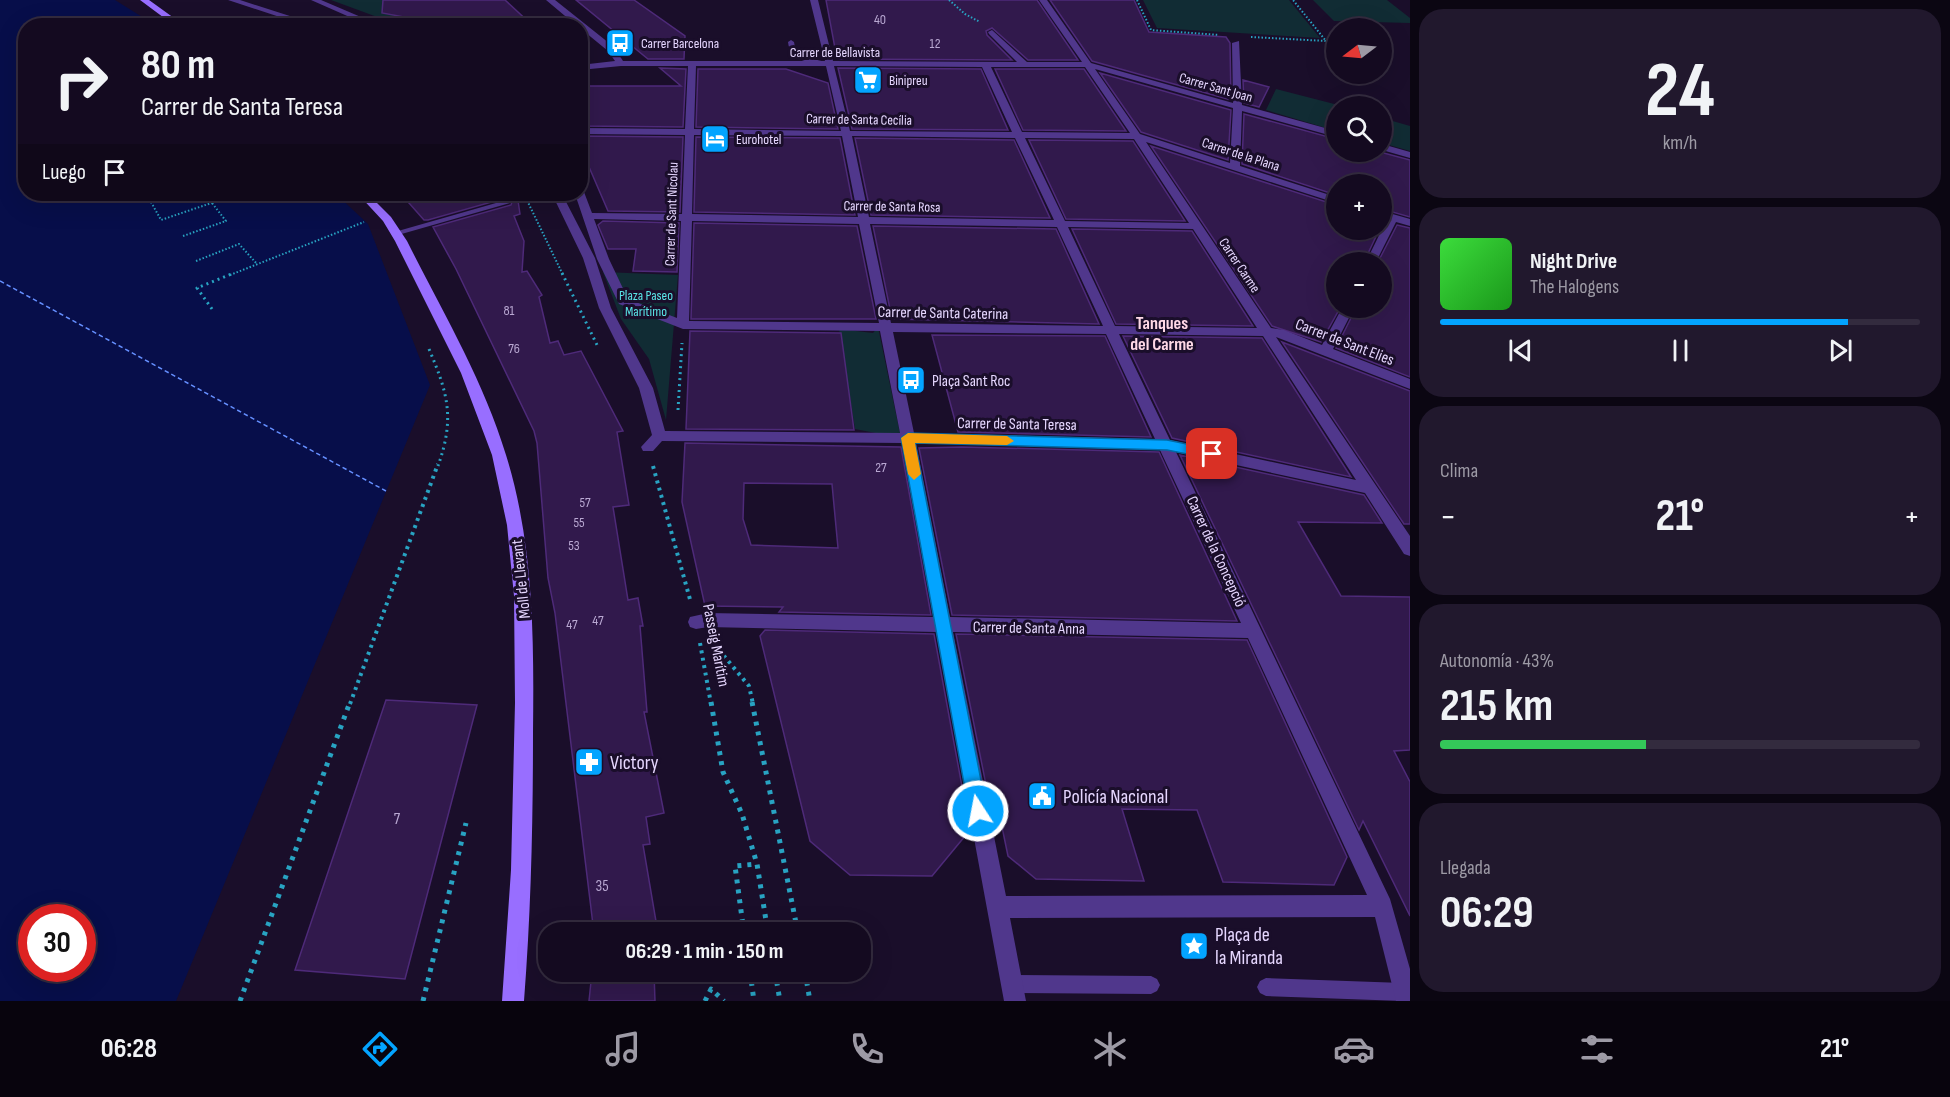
<!DOCTYPE html>
<html lang="es">
<head>
<meta charset="utf-8">
<style>
  :root { --surface:#140a20; --page:#21182d; --text:#f1f3f6; --muted:#9d9aa5; --line:#332b3e; --accent:#03a4ff }
  body { margin:0; font-family:"Sofia Sans Condensed",sans-serif; background:var(--page); color:var(--text); height:100vh; display:flex; flex-direction:column; font-size:22px; white-space:nowrap }
  * { box-sizing:border-box; margin:0 }
  p { font-size:20px; color:var(--muted) }
  .icon { flex:none; width:33px; height:33px; fill:none; stroke:currentColor; stroke-width:2; stroke-linecap:round; stroke-linejoin:round }
  .map { position:relative; flex:1; overflow:hidden }
  .sheet { display:flex; flex-direction:column; gap:9px; padding:9px; background:#0b0612; width:540px }
  .sheet>* { flex:none }
  .guide { position:absolute; left:18px; top:18px; width:570px; height:183px; border-radius:24px; box-shadow:0 6px 24px #0002,0 0 0 2px var(--line); background:#140a20; color:var(--text); overflow:hidden }
  .needle { width:39px; rotate:254deg }
  .tools { position:absolute; left:1326px; top:18px; display:grid; gap:12px }
  .tools a { display:grid; place-items:center; width:66px; height:66px; border-radius:50%; background:var(--surface); box-shadow:0 6px 24px #0002,0 0 0 2px var(--line); font-size:30px }
  .speed { position:absolute; left:18px; top:904px; display:flex; gap:12px; font-size:30px; font-weight:700; text-align:center }
  .speed>* { display:grid; place-content:center; width:78px; height:78px; border-radius:50%; background:var(--surface); box-shadow:0 6px 24px #0002,0 0 0 2px var(--line); line-height:1 }
  .speed .limit { border:9px solid #d22; background:#fff; color:#111 }
  .pin { position:absolute; display:grid; place-items:center; width:51px; height:51px; color:#fff; margin:-26px; border-radius:12px; box-shadow:0 3px 9px #0006 }
  .me { position:absolute; width:66px; margin:-33px; rotate:349deg; stroke-linejoin:round; filter:drop-shadow(0 0 4px #0008) }
  .turn { display:flex; align-items:center; gap:21px; height:126px; padding:0 24px; font-size:27px }
  .turn .icon { width:78px; height:78px; stroke-width:2.5 }
  .turn b { display:block; font-size:42px; line-height:51px }
  .then { display:flex; align-items:center; height:57px; padding:0 24px; background:#0003; gap:12px; font-size:22px }
  .big { font-size:45px; font-weight:700; line-height:1.1 }
  .sheet .tile { flex:1; display:flex; flex-direction:column; justify-content:center; gap:9px; min-width:0; padding:0 21px; border-radius:24px; background:var(--page) }
  .sheet .dial { align-items:center; gap:0 }
  .dial b { font-size:78px; line-height:1 }
  .song { display:flex; align-items:center; gap:18px }
  .cover { width:72px; height:72px; border-radius:9px; background:linear-gradient(135deg,hsl(120 70% 55%),hsl(120 70% 35%)) }
  .played { height:6px; border-radius:3px; background:linear-gradient(90deg,var(--accent) 85%,var(--line) 85%) }
  .keys { display:flex; justify-content:space-around; direction:ltr }
  .heat { display:flex; justify-content:space-between; align-items:center; font-size:33px; direction:ltr }
  .charge { height:9px; border-radius:4px; background:linear-gradient(90deg,#34c759 43%,var(--line) 0) }
  .trip { position:absolute; left:538px; top:922px; width:333px; height:60px; border-radius:24px; background:var(--surface); box-shadow:0 6px 24px #0002,0 0 0 2px var(--line); font-weight:700; line-height:60px; text-align:center }
  .dock { display:flex; height:96px; justify-content:space-around; align-items:center; background:#08040d; color:var(--muted) }
  .dock .icon { width:42px; height:42px }
  .dock .active { color:var(--accent) }
  .dock b { font-size:27px; color:var(--text) }
  main { display:flex; flex:1; min-height:0 }
  .map>svg:first-child { display:block }
</style>
</head>
<body>
<main>
<div class="map">
<svg width="1410" height="1001" viewBox="0 0 1410 1001">
  <rect width="100%" height="100%" fill="#1a0e2a"/>
  <path fill="#112c34" d="M331 0H395V4L415 25H399Z
    M1143 0H1289L1320 38 1157 28Z
    M1313 0H1387L1410 18V23L1334 21Z
    M1276 89 1342 106H1336V131L1266 110Z
    M1382 118 1410 126V151L1382 143Z
    M603 272 678 275 666 420 649 359 621 319Z
    M878 327 901 438 855 429 839 329 873 333Z"/>
  <path fill="#070e4a" fill-rule="evenodd" d="M0 0H115L155 25 26 26V194H336L368 224 430 385 176 1001H0ZM32 918H82V969H32Z"/>
  <g fill="none" stroke-linecap="round" stroke-linejoin="round">
    <path stroke="#658fff" stroke-width="1.5" stroke-dasharray="4.5 3" stroke-linecap="butt" d="M0 281 386 491"/>
  </g>
  <path fill="#31194c" stroke="#4e2a79" stroke-width="1.5" fill-rule="evenodd" d="M383 0H505L533 26H438L436 23 382 13Z
    M576 0H634L685 36 684 59H648Z
    M826 0H1037L1078 60H1028L992 28 986 31 987 35 1012 60 837 59Z
    M1050 0H1134L1149 32 1226 37 1230 43 1231 100 1092 61Z
    M660 68 686 69 683 127 581 126 589 86H681Z
    M838 68 981 69 1008 130 852 129Z
    M698 69H786L828 83 838 129 696 127Z
    M995 69H1084L1126 131 1023 130Z
    M1100 73 1231 110 1228 160 1141 132Z
    M1243 80 1269 87 1259 107 1244 103Z
    M1244 114 1336 139V152H1380L1410 160V217L1382 209V184H1336V195L1242 164Z
    M580 136 683 137 680 212 608 211 580 146Z
    M696 137 840 138 855 215 694 212Z
    M855 138 1014 140 1050 218 871 215Z
    M1029 140 1133 141 1185 221 1066 219Z
    M1151 146 1336 205V230H1379L1364 262H1336V308H1340L1321 342 1272 326Z
    M401 194H517L520 214 514 216 524 241 522 272 527 271 542 295 539 297 550 343 558 341 564 355 581 351 623 431 617 432 629 505 613 507 628 600 638 598 643 626H640L647 712H644L664 813 646 817 650 844 643 845 658 933H594L555 613 548 578 537 443 534 431 456 269 433 227 511 205 512 202 502 199 428 220H424Z
    M603 221 679 223 677 272 633 271 636 249H608L598 225Z
    M694 223 857 226 876 319H691Z
    M1397 225 1410 228V377L1336 348 1356 308H1382V262H1378Z
    M873 226 1056 229 1099 324 892 319Z
    M1072 229 1192 231 1253 326 1116 324Z
    M690 331 841 333 854 430 686 429Z
    M932 335 1105 336 1151 437 958 432Z
    M1123 336 1262 338 1351 477 1172 438Z
    M1282 342 1410 391V524H1404Z
    M685 443 901 447 931 615 779 612 783 607 705 606 682 502ZM744 483 832 484 838 548 751 545 743 519Z
    M962 447 1159 452 1237 621 952 615 919 448Z
    M1180 455 1364 495 1382 523 1298 522 1341 596 1410 597V750L1394 751 1410 782V916L1363 821 1359 830Z
    M765 630 934 634 970 830 932 876 850 875 810 841 760 636Z
    M956 634 1247 640 1347 857 1334 885 1223 882 1197 810 1122 809 1144 881 1036 879 1008 856 996 798 990 805Z
    M386 700 477 705 405 979 295 970Z
    M592 972H654L655 1001H589Z"/>
  <g fill="none" stroke-linecap="round" stroke-linejoin="round">
    <path stroke="#28a3c2" stroke-width="2" stroke-dasharray="1.5 2" stroke-linecap="butt" d="M949 0 965 14 980 22
      M1137 0 1151 30 1219 35
      M1251 37 1326 41 1293 0
      M524 194 563 275
      M151 202 161 220 238 194
      M183 236 226 221 212 203
      M196 261 239 244 257 264
      M230 275 364 222"/>
    <path stroke="#28a3c2" stroke-width="3" stroke-dasharray="2 4" stroke-linecap="butt" d="M562 273 598 347
      M212 309 197 288 234 273
      M429 349C448 394 455 418 438 466
      M678 410 682 343"/>
    <path stroke="#28a3c2" stroke-width="4" stroke-dasharray="3 4.5" stroke-linecap="butt" d="M653 466 691 603
      M700 643 711 704
      M714 644 749 686 753 704
      M350 704 438 464"/>
    <path stroke="#28a3c2" stroke-width="5" stroke-dasharray="4 6" stroke-linecap="butt" d="M711 702 723 772 742 814 757 864 768 933
      M752 702 798 933
      M744 933 735 866 757 864
      M750 972 754 1001
      M775 972 780 1001
      M805 972 810 1001
      M240 1001 350 702
      M423 1001 466 823
      M705 1001 711 989 724 1001"/>
    <path fill="#50378c" fill-rule="evenodd" d="M791 40 794 42C796 61 818 57 832 65L829 67C811 62 790 62 788 42Z
      M503 201 510 203 398 235 391 233Z
      M1012 975 1151 976 1157 979 1160 985 1157 991 1151 994 1012 993 1006 990 1003 984 1006 978Z
      M1266 978 1403 983 1409 986 1410 997 1403 1001 1266 996 1260 993 1257 987 1260 981Z"/>
    <path fill="#50378c" fill-rule="evenodd" d="M228 0H240L321 26H307Z
      M311 0H321L382 26H370Z
      M546 0H555L614 47 623 61H825L810 0H818L833 61 1017 62 989 34 988 32 992 30 1027 62H1082L1039 0H1047L1091 63 1233 103 1232 43 1239 41 1242 105 1336 131V137L1242 111 1240 166 1336 197V203L1146 142 1271 328 1284 330 1322 345 1342 308H1354L1333 349 1410 379V389L1276 337 1410 536V556L1404 554 1365 493 1176 452 1390 899 1410 969V1001H1396L1375 917 1010 918 1026 1001H1004L936 632 708 627 696 629 690 627 688 622 690 617 708 613 934 617 902 443 662 441 653 451H643L641 447 652 435 639 388 599 308 583 258 552 194H562L595 258 611 308 653 388 665 431 900 433 880 331 683 329 619 304 597 259 575 194 584 192 592 213 682 214 685 135 580 134V128L685 129 688 66H621L580 70V65L615 61 608 51 580 28V26H577ZM696 66H826L841 131 694 129ZM834 66 982 67 1012 132 850 131ZM991 67H1085L1130 133 1022 132ZM1095 69 1233 108 1230 163 1140 134ZM694 135 842 136 858 217 692 214ZM852 136 1015 138 1054 220 869 217ZM1025 138 1134 139 1189 223 1065 221ZM594 219 681 221 677 318 628 299 609 259ZM692 221 859 224 879 323 689 321ZM870 224 1057 227 1103 326 891 323ZM1068 227 1193 229 1257 328 1115 326ZM893 332 1106 334 1155 439 914 433ZM1119 334 1263 336 1356 480 1170 440ZM916 443 1160 450 1241 623 950 617ZM953 632 1248 638 1367 895 1006 896Z
      M1382 144 1410 152V158L1382 150Z
      M1382 211 1410 219V226L1396 222 1376 262H1366L1387 219 1382 217Z"/>
    <path fill="#986eff" fill-rule="evenodd" d="M140 0H149L185 26H175Z
      M358 194H368L391 217 407 241C442 311 483 379 506 455 534 545 534 640 533 733 533 823 531 912 524 1001H502L511 870 515 703 514 596 507 525 492 455 461 373 395 241 383 221Z"/>
  </g>
  <path fill="#03a4ff" stroke="#026ba6" stroke-width="1.5" d="M908 433 1167 440 1212 449 1218 454 1212 459 1167 450 915 443 987 811 984 818 978 820 972 818 969 811 901 438Z"/>
  <path fill="#f59e0b" d="M908 433 1007 436 1014 441 1007 445 915 443 921 474 914 480 908 474 901 438Z"/>
  <defs>
    <g id="bus-square" transform="scale(1.5)"><rect x="-9" y="-9" width="18" height="18" rx="4" fill="#03a4ff" stroke="#1a0e2a"/><path d="M-5-6H5V4H4V6H2V4H-2V6H-4V4H-5ZM-3.5-4V0h7V-4ZM-3.5 1.2v1.5H-2V1.2ZM2 1.2v1.5H3.5V1.2Z" fill="#fff"/></g>
    <g id="supermarket-square" transform="scale(1.5)"><rect x="-9" y="-9" width="18" height="18" rx="4" fill="#03a4ff" stroke="#1a0e2a"/><path d="M-6-5.5h2.5l.6 2H6L4.5 2H-2.5L-4.4-4H-6ZM-1.5 3.2a1.3 1.3 0 1 0 .1 0ZM3 3.2a1.3 1.3 0 1 0 .1 0Z" fill="#fff"/></g>
    <g id="hotel-square" transform="scale(1.5)"><rect x="-9" y="-9" width="18" height="18" rx="4" fill="#03a4ff" stroke="#1a0e2a"/><path d="M-6-4.5h1.5V1H6V5H4.5V3h-9V5H-6ZM-4 0a1.8 1.8 0 1 1 3.6 0ZM.5 0V-2.5h3Q6-2.5 6 0Z" fill="#fff"/></g>
    <g id="pharmacy-square" transform="scale(1.5)"><rect x="-9" y="-9" width="18" height="18" rx="4" fill="#03a4ff" stroke="#1a0e2a"/><path d="M-2-6h4v4h4v4h-4v4h-4v-4h-4v-4h4Z" fill="#fff"/></g>
    <g id="civic-square" transform="scale(1.5)"><rect x="-9" y="-9" width="18" height="18" rx="4" fill="#03a4ff" stroke="#1a0e2a"/><path d="M-.6-6.5H3V-4.5H.6V-3L4-1V1h2V6H-6V1h2V-1L-.6-3ZM-1.2 2.5V6h2.4V2.5Z" fill="#fff"/></g>
    <g id="sight-square" transform="scale(1.5)"><rect x="-9" y="-9" width="18" height="18" rx="4" fill="#03a4ff" stroke="#1a0e2a"/><path d="M0-6L1.8-2.2L6-1.7L2.9 1.2L3.7 5.4L0 3.3L-3.7 5.4L-2.9 1.2L-6-1.7L-1.8-2.2Z" fill="#fff"/></g>
  </defs>
  <g fill-rule="evenodd">
    <use href="#bus-square" x="620" y="43"/>
    <use href="#supermarket-square" x="868" y="80"/>
    <use href="#hotel-square" x="715" y="139"/>
    <use href="#bus-square" x="911" y="380"/>
    <use href="#pharmacy-square" x="589" y="762"/>
    <use href="#civic-square" x="1042" y="796"/>
    <use href="#sight-square" x="1194" y="946"/>
  </g>
  <g text-anchor="middle" stroke-width="6" stroke-linejoin="round" paint-order="stroke">
    <g font-size="14" fill="#b9a8d2">
      <text x="880" y="24">40</text>
      <text x="935" y="48">12</text>
      <text x="509" y="315">81</text>
      <text x="514" y="353">76</text>
      <text x="881" y="472">27</text>
      <text x="585" y="507">57</text>
      <text x="579" y="527">55</text>
      <text x="574" y="550">53</text>
      <text x="598" y="625">47</text>
      <text x="572" y="629">47</text>
    </g>
    <g font-size="14" fill="#e6d7ff" stroke="#1a0e2a" text-anchor="start">
      <text x="641" y="48">Carrer Barcelona</text>
      <text x="889" y="85">Binipreu</text>
      <text x="736" y="144">Eurohotel</text>
    </g>
    <g font-size="14" fill="#e6d7ff" stroke="#1a0e2a">
      <text x="835" y="57">Carrer de Bellavista</text>
      <text transform="translate(1216 87) rotate(16)" y="5">Carrer Sant Joan</text>
      <text transform="translate(859 119) rotate(1)" y="5">Carrer de Santa Cecília</text>
      <text transform="translate(1241 154) rotate(18)" y="5">Carrer de la Plana</text>
      <text transform="translate(892 206) rotate(1)" y="5">Carrer de Santa Rosa</text>
      <text transform="translate(671 214) rotate(-88)" y="5">Carrer de Sant Nicolau</text>
      <text transform="translate(1240 265) rotate(56)" y="5">Carrer Carme</text>
    </g>
    <g font-size="14" fill="#5ae6e8" stroke="#1a0e2a">
      <text x="646" y="300">Plaza Paseo<tspan x="646" dy="16">Marítimo</tspan></text>
    </g>
    <g font-size="16" fill="#e6d7ff" stroke="#1a0e2a">
      <text transform="translate(943 312) rotate(1)" y="6">Carrer de Santa Caterina</text>
      <text transform="translate(1345 341) rotate(21)" y="6">Carrer de Sant Elies</text>
      <text transform="translate(1017 423) rotate(1)" y="6">Carrer de Santa Teresa</text>
      <text transform="translate(1217 551) rotate(65)" y="6">Carrer de la Concepció</text>
      <text transform="translate(520 579) rotate(-96)" y="6">Moll de Llevant</text>
      <text transform="translate(1029 627) rotate(1)" y="6">Carrer de Santa Anna</text>
      <text transform="translate(717 645) rotate(79)" y="6">Passeig Marítim</text>
    </g>
    <g font-size="16" fill="#e6d7ff" stroke="#1a0e2a" text-anchor="start">
      <text x="932" y="386">Plaça Sant Roc</text>
    </g>
    <g font-size="16" fill="#b9a8d2">
      <text x="397" y="824">7</text>
      <text x="602" y="891">35</text>
    </g>
    <g font-size="18" font-weight="bold" fill="#ffd9e7" stroke="#1a0e2a">
      <text x="1162" y="329">Tanques<tspan x="1162" dy="21">del Carme</tspan></text>
    </g>
    <g font-size="20" fill="#e6d7ff" stroke="#1a0e2a" text-anchor="start">
      <text x="610" y="769">Victory</text>
      <text x="1063" y="803">Policía Nacional</text>
      <text x="1215" y="941">Plaça de<tspan x="1215" dy="23">la Miranda</tspan></text>
    </g>
  </g>
</svg>
<div class="tools">
<a><svg class="needle" viewBox="-14 -14 28 28"><path d="M0-13l5 13h-10z" fill="#e53935"/><path d="M0 13l5-13h-10z" fill="#9d9aa5"/></svg></a>
<a><svg class="icon" aria-label="search" viewBox="0 0 24 24"><circle cx="10" cy="10" r="6"/><path d="M15 15l6 6"/></svg></a>
<a>+</a>
<a>−</a>
</div>
<div class="speed"><div class="limit">30</div></div>
<div class="pin" style="left:1212px;top:454px;background:#d93025"><svg class="icon" aria-label="arrive" viewBox="0 0 24 24"><path d="M6 21V4h12l-3 4 3 4H6"/></svg></div>
<svg class="me" style="left:978px;top:811px" viewBox="-20 -20 40 40"><circle r="17" fill="#03a4ff" stroke="#fff" stroke-width="3"/><path d="M0-11L8 9 0 5-8 9z" fill="#fff"/></svg>
<div class="trip">06:29 · 1 min · 150 m</div>
<div class="guide">
<div class="turn"><svg class="icon" aria-label="right" viewBox="0 0 24 24"><path d="M7 20v-9h11M14 6l5 5-5 5"/></svg><div><b>80 m</b>Carrer de Santa Teresa</div></div>
<div class="then">Luego<svg class="icon" aria-label="arrive" viewBox="0 0 24 24"><path d="M6 21V4h12l-3 4 3 4H6"/></svg></div>
</div>
</div>
<section class="sheet">
<div class="tile dial"><b>24</b><p>km/h</p></div>
<div class="tile">
<div class="song"><i class="cover"></i><div><b>Night Drive</b><p>The Halogens</p></div></div>
<div class="played"></div>
<div class="keys"><svg class="icon" aria-label="previous" viewBox="0 0 24 24"><path d="M18 5L8 12l10 7zM5 5v14"/></svg><svg class="icon" aria-label="pause" viewBox="0 0 24 24"><path d="M8 5v14M16 5v14"/></svg><svg class="icon" aria-label="next" viewBox="0 0 24 24"><path d="M6 5l10 7-10 7zM19 5v14"/></svg></div>
</div>
<div class="tile"><p>Clima</p>
<div class="heat"><a>−</a><b class="big">21°</b><a>+</a></div>
</div>
<div class="tile"><p>Autonomía · 43%</p><b class="big">215 km</b><div class="charge"></div></div>
<div class="tile"><p>Llegada</p><b class="big">06:29</b></div>
</section>
</main>
<nav class="dock">
<b>06:28</b>
<svg class="icon active" aria-label="directions" viewBox="0 0 24 24"><path d="M12 3l9 9-9 9-9-9zM9 14v-3h6M13 9l2 2-2 2"/></svg>
<svg class="icon" aria-label="music" viewBox="0 0 24 24"><path d="M9 18V5l10-2v13"/><circle cx="6" cy="18" r="3"/><circle cx="16" cy="16" r="3"/></svg>
<svg class="icon" aria-label="phone" viewBox="0 0 24 24"><path d="M5 4h4l2 5-3 2q2 4 5 5l2-3 5 2v4C11 20 4 13 5 4z"/></svg>
<svg class="icon" aria-label="climate" viewBox="0 0 24 24"><path d="M12 3v18M4 7l16 10M4 17L20 7"/></svg>
<svg class="icon" aria-label="car" viewBox="0 0 24 24"><path d="M5 17H2v-5l4-1 3-4h7l3 4 3 1v5h-3M9 17h6M6 11h13"/><circle cx="7" cy="17" r="2"/><circle cx="17" cy="17" r="2"/></svg>
<svg class="icon" aria-label="filters" viewBox="0 0 24 24"><path d="M4 7h16M4 17h16"/><circle cx="9" cy="7" r="2"/><circle cx="15" cy="17" r="2"/></svg>
<b>21°</b>
</nav>
</body>
</html>
